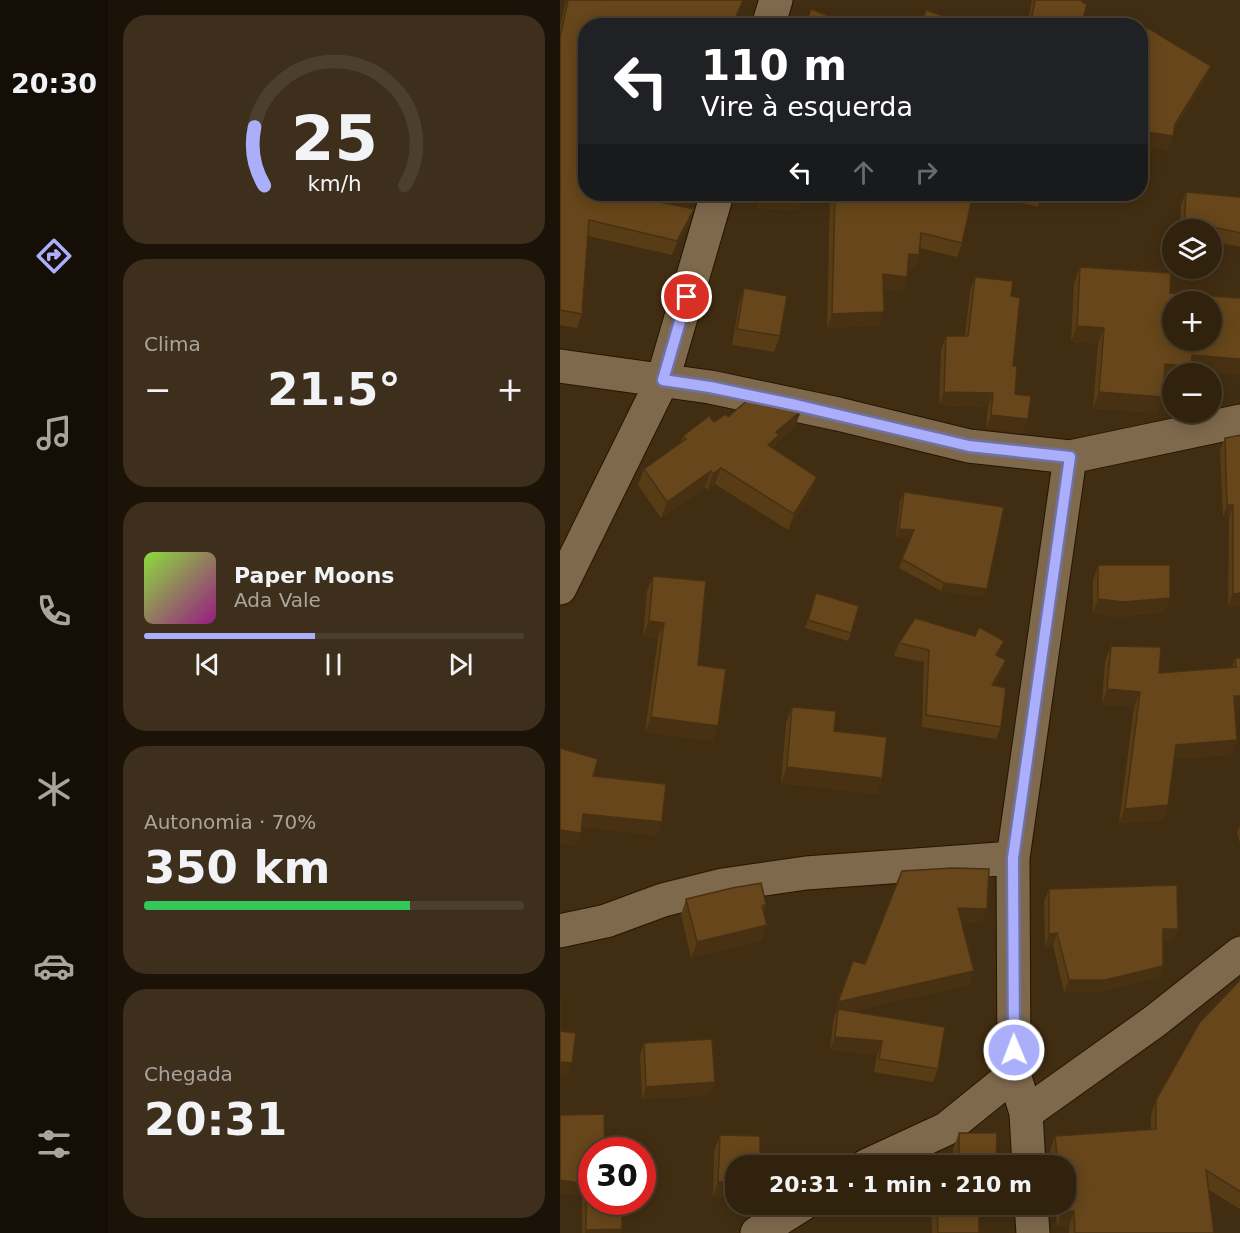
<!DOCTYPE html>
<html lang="pt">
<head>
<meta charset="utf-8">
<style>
  :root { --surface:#31220e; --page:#3d2f1c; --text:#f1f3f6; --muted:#a8a49e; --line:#4c3f2e; --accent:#abaffb }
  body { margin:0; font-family:"DejaVu Sans",sans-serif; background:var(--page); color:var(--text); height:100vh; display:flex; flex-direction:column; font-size:22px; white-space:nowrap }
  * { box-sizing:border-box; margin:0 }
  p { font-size:20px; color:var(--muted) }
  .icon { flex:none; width:33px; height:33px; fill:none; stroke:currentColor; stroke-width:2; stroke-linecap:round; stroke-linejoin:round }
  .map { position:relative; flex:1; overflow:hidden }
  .sheet { display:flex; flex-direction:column; gap:15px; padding:15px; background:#1b1308; width:452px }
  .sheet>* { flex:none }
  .top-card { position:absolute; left:18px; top:18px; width:570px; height:183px; border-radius:24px; box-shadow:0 3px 15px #0003,0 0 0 2px var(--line); background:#202124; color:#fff; overflow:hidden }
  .fabs { position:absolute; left:602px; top:219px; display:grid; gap:12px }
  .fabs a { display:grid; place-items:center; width:60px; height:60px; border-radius:50%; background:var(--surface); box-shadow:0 3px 15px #0003,0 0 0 2px var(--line); font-size:30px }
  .speed { position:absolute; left:18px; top:1137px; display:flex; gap:12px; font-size:30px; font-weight:700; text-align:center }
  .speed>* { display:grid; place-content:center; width:78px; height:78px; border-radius:50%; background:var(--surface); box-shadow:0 3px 15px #0003,0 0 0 2px var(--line); line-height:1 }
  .speed .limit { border:9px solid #d22; background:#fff; color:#111 }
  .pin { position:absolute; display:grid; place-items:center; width:51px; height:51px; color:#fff; margin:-26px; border:3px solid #fff; border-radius:50%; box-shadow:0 2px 6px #0007 }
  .me { position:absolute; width:66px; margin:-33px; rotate:359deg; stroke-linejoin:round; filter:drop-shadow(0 0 4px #0008) }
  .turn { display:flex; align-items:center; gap:21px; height:126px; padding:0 24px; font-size:27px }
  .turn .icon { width:78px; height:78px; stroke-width:2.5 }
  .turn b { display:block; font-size:42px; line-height:51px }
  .lanes { display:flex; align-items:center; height:57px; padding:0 24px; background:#0003; justify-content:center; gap:30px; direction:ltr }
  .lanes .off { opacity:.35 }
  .big { font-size:45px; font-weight:700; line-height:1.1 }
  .sheet .card { flex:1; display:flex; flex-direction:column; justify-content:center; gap:9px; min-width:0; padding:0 21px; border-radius:24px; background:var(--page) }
  .sheet .dial { align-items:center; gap:0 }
  .dial svg { height:156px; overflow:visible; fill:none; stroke:var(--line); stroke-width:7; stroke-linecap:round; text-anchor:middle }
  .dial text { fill:var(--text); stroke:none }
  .song { display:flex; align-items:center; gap:18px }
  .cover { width:72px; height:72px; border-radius:9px; background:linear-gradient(135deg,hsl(90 70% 55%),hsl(310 70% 35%)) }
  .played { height:6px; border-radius:3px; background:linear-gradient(90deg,var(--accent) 45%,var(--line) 45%) }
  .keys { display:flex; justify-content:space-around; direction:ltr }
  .heat { display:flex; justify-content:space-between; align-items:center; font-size:33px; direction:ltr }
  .charge { height:9px; border-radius:4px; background:linear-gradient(90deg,#34c759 70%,var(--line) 0) }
  .trip { position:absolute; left:165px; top:1155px; width:351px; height:60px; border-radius:24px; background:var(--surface); box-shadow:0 3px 15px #0003,0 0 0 2px var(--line); font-weight:700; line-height:60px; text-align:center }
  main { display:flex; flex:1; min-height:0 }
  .dock { display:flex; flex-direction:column; width:108px; justify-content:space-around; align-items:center; background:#140e06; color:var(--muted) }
  .dock .icon { width:42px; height:42px }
  .dock .on { color:var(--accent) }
  .dock b { font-size:27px; color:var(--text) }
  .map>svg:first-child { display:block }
</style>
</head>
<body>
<main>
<nav class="dock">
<b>20:30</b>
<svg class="icon on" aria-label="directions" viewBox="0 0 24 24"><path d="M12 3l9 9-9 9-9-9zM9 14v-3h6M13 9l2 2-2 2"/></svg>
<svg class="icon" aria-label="music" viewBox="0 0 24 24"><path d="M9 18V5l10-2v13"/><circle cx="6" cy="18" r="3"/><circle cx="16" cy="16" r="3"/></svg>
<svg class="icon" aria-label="phone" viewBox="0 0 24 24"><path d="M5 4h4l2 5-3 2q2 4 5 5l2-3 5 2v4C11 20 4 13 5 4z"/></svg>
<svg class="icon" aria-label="climate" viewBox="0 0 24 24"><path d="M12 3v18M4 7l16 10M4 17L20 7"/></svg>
<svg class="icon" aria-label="car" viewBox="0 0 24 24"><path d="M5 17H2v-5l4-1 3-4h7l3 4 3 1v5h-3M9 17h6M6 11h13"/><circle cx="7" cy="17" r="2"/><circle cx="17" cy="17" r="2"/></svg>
<svg class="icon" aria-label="filters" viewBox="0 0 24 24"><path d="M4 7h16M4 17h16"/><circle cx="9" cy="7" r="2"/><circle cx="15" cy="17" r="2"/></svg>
</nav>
<section class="sheet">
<div class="card dial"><svg viewBox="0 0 100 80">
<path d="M14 69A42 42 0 1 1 86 69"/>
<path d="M14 69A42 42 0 0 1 9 39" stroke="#abaffb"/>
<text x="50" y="56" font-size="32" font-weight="700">25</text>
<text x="50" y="72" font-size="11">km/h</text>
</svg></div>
<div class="card"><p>Clima</p>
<div class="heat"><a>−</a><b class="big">21.5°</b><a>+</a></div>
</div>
<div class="card">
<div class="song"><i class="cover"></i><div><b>Paper Moons</b><p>Ada Vale</p></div></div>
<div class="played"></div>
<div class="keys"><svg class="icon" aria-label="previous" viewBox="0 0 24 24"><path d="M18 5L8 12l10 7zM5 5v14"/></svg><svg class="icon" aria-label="pause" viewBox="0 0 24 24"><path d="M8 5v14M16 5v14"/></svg><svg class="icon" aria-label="next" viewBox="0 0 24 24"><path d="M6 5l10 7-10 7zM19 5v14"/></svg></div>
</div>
<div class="card"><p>Autonomia · 70%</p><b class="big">350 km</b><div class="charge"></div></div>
<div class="card"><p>Chegada</p><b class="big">20:31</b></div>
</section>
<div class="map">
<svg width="681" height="1233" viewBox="0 0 681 1233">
  <rect width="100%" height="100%" fill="#412d12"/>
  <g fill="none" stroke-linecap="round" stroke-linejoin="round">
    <g stroke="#271500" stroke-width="35">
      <path id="street" d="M208 26 216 0
        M0 366 150 387 278 414 409 446 510 457 681 421
        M0 588 103 379 157 194
        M0 931 46 921 103 900 163 885 246 873 453 858
        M466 1113 595 1021 681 953
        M306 1166 386 1129 454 1074
        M469 1166 466 1113 454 1074 453 858 510 457
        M471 1204 473 1233
        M197 1233 243 1204"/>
    </g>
    <use href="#street" stroke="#7f694d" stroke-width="33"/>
  </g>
  <path fill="#583c16" d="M6 0H184L173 26H26L89 200 129 223 112 255 28 236 22 314 17 328 0 325V27Z
    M472 0H522L521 26H467Z
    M626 192 681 197V247L651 241V230H620L621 205Z
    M201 194H244L238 210 197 208Z
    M270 194H413L402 243 397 257 360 248 359 255 354 269H348L347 277 342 291 323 289 319 326 267 328Z
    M426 194H482L478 207Z
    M520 267 610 293 629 371 628 374H612V381L604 380 603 397 597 413 533 408 538 344 511 342 514 283Z
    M415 277 451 296 455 394 463 433 426 429 428 407 379 405 381 350 386 336H405L410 291Z
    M184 288 220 336 214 352 172 345 179 304Z
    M168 417 235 427 216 443 214 449 252 492 228 530 155 484 147 490 145 487 101 518 78 485 84 469 121 442 123 436Z
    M681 435V605L668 606 669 517H663L660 450 665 438Z
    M344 492 424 597 381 591 339 568 350 539 336 537 340 501Z
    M538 565 605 612 559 617 533 613V580Z
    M93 576 153 741 85 732 98 638 83 636 87 591Z
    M256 593 291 633 288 641 245 628Z
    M415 636 444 641 438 656 442 673 434 686 441 727 436 739 362 727 364 662 334 656 339 643Z
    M551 646 599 673 672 667 675 658V711L671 755 614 759 608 805 603 820 559 823 574 707 542 704 545 661Z
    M232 707 274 731 322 778 317 794 221 783 226 723Z
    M681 823V847L677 832Z
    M342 871 422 923 401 922 414 971 409 985 292 1011 378 1069 373 1082 314 1072 317 1055 270 1050 273 1023 275 1015 273 1016 305 964Z
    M489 889 614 940 603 941V966L598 978 540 992H504L493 945 485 946 484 901Z
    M126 899 206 904 203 912 207 925 201 941 131 958 121 915Z
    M681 979V1210L648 1189 654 1233H509V1226L497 1227 495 1204H506V1166H491L490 1151 495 1136 591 1129V1115L596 1100Z
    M84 1043 150 1095 82 1099 80 1055Z
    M399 1133 436 1166H393V1149Z
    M160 1135 176 1166V1198L153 1197 154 1151Z
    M32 1150 62 1229 61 1233H22V1196Z
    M372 1204H419V1233H372L371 1208Z"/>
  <path fill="#473112" d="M183 0H184L173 26H172Z
    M651 66 646 80 611 135 613 136 608 150 580 146V131L615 124Z
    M203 194 243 195 238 210 197 208Z
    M134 209 129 223 112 255 117 241Z
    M349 254 359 255 354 269 344 268Z
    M323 274 347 277 342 291 318 288Z
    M324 312 319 326 267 328 272 314Z
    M517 326 544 328 538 344 511 342Z
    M632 355 681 359V375L629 371 628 374H612V381L600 380 605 364Z
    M384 392 433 393 428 407 379 405Z
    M539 392 603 397 597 413 533 408Z
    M241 411 235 427 216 443 213 451 208 445 216 432Z
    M431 415 468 419 463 433 426 429Z
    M161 468 155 484 147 490 153 474Z
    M151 471 145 487 101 518 107 502Z
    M257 477 252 492 228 530 234 514Z
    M667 505H673L669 517H663Z
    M339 529 354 530 351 539 336 537Z
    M384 583 427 589 424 597 381 591Z
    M681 593V605L668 606 673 594Z
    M610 598 605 612 559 617 533 613 538 599Z
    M89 621 104 623 98 638 83 636Z
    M444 641 440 653 432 667 436 655Z
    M446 660 442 673 428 698 432 685Z
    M547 689 580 692 574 707 542 704Z
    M674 696H681V711L668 710Z
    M91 717 158 726 153 741 85 732Z
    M677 740 671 755 610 760 616 745Z
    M227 767 322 778 317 794 221 783Z
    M608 805 603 820 559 823 565 809Z
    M23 814 102 822 97 836 18 827Z
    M0 830 21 833 16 846 0 844Z
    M398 908 427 909 422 923 393 922Z
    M207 925 201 941 131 958 137 942Z
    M603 929H618L614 940 599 941Z
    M497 933 493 945 485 946 489 934Z
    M603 966 598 978 540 992H504L509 980Z
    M414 971 409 985 277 1015 278 1009 275 1015 273 1016 278 1002Z
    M275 1037 322 1041 317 1055 270 1050Z
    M0 1062 12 1063 7 1077H0Z
    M155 1082 150 1095 82 1099 86 1087Z
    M0 1180 26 1184 22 1196 0 1193Z
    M158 1182H176V1198L153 1197Z
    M514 1211 509 1226 497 1227 502 1212Z
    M62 1229 61 1233H25L26 1230Z"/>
  <path fill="#66461a" stroke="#473112" stroke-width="1.5" fill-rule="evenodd" d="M8 0H183L172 26H26V194H91L89 200 134 209 117 241 29 220 22 314 0 310V38Z
    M475 0H522V2L527 4 521 26H470Z
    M251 9 294 26H245Z
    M366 10 398 21 396 26H361Z
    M561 21 569 26H559Z
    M588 28 651 66 615 124 613 136 580 131V31L584 33Z
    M626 192 681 197V233L652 227V233H651V230H624Z
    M275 194H413L402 243 361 233 359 255 349 254 347 277 323 274 324 312 272 314Z
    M520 267 611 273 610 293 681 298V359L632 355 631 366 605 364 603 397 539 392 544 328 517 326ZM612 302H651V340H612Z
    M415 277 453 281 451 296 460 298 453 366H457L455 394 471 396 468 419 431 415 433 393 384 392 386 336H408Z
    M184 288 227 296 220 336 177 329Z
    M190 398 238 408 241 411 216 432 219 435 208 445 257 477 234 514 161 468 153 474 151 471 107 502 84 469 126 439 123 436 149 416 154 422 166 414 168 417Z
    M681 435V593L673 594V505H667L665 438Z
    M344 492 444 507 427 589 384 583 342 559 354 530 339 529Z
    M538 565H610V598L564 602 538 599Z
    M93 576 146 581 138 665 166 669 158 726 91 717 104 623 89 621Z
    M256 593 299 606 291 633 248 620Z
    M355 618 415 636 419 627 444 641 436 655 446 660 432 685 446 688 441 727 366 715 369 650 339 643Z
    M551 646 601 647 599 673 676 667 675 658H681V696H674L677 740 616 745 608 805 565 809 580 692 547 689Z
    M232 707 276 711 274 731 327 737 322 778 227 767Z
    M0 748 38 759 33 776 106 784 102 822 23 814 21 833 0 830Z
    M393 868 429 869 427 909 398 908 414 971 278 1002 293 961 305 964 342 871Z
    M201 883 206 904 202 906 207 925 137 942 126 899 172 888Z
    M617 885 618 929H603V966L545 980H509L497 933 489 934V889Z
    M681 979V1192L646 1170 654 1233H515L514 1211 502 1212 501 1204H506V1166H498L495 1136 596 1129V1100L640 1022Z
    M0 1000 1 1031 16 1033 12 1063 0 1062Z
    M278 1009 385 1027 378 1069 319 1059 322 1041 275 1037Z
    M152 1039 155 1082 86 1087 84 1043Z
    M44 1114 45 1150H32V1202H62V1229L26 1230V1184L0 1180V1115Z
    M399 1133H437L436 1166H399Z
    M160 1135 200 1136V1166H176V1182H158Z
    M377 1204H419V1233H378Z"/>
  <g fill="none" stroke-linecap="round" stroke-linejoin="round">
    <g stroke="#6f72a3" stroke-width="15">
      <path id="route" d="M127 297 103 380 150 387 236 405 409 446 510 457 453 858 454 1050"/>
    </g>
    <use href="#route" stroke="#abaffb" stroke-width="10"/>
  </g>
</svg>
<div class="fabs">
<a><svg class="icon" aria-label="layers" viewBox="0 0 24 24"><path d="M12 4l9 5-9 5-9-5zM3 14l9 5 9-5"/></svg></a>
<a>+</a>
<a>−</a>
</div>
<div class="speed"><div class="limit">30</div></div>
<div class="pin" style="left:127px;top:297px;background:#d93025"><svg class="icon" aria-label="arrive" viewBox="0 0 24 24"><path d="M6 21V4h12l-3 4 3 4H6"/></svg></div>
<svg class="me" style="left:454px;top:1050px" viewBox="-20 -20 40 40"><circle r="17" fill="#abaffb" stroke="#fff" stroke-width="3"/><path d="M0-11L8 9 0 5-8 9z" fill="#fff"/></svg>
<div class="trip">20:31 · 1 min · 210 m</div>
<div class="top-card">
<div class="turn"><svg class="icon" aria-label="left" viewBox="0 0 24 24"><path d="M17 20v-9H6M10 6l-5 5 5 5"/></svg><div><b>110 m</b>Vire à esquerda</div></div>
<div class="lanes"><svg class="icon" aria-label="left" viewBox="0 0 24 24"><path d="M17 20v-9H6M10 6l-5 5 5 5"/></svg><svg class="icon off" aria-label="ahead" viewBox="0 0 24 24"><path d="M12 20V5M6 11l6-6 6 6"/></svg><svg class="icon off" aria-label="right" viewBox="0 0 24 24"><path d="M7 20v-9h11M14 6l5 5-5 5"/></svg></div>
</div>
</div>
</main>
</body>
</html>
